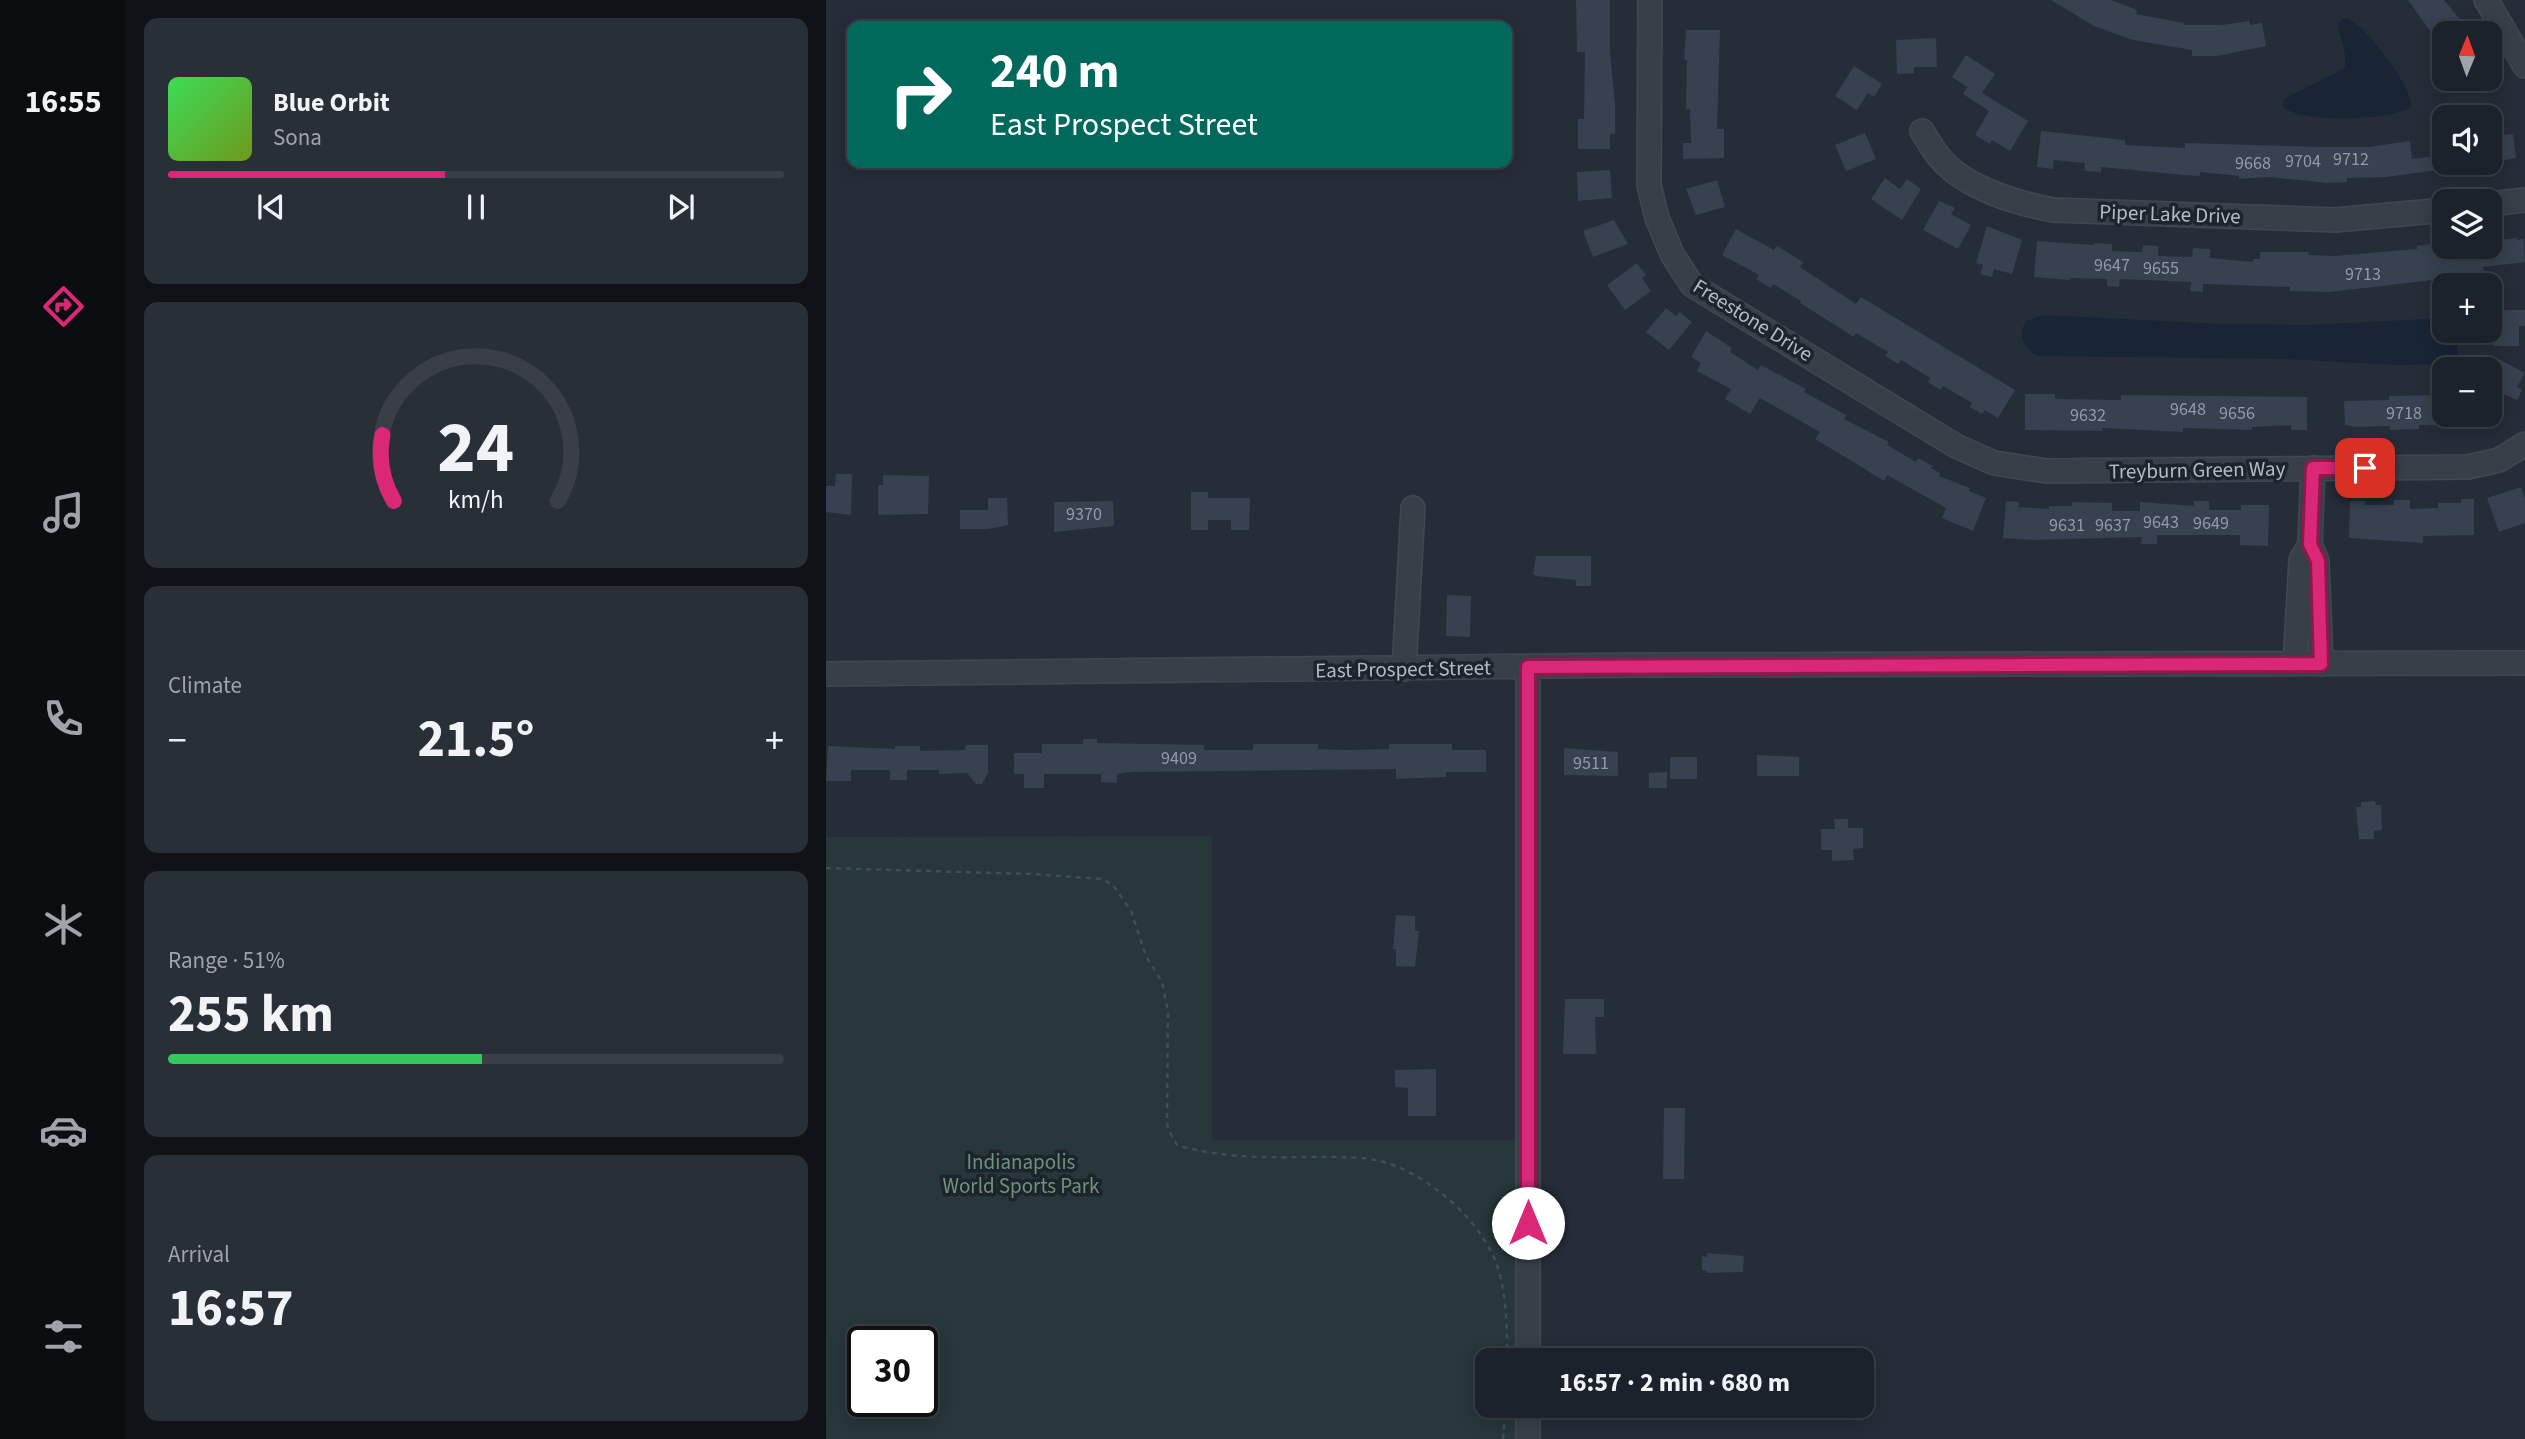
<!DOCTYPE html>
<html lang="en">
<head>
<meta charset="utf-8">
<style>
  :root { --surface:#1c222b; --page:#292f37; --text:#f1f3f6; --muted:#a0a4a9; --line:#3a3f47; --accent:#db2777 }
  body { margin:0; font-family:"Source Sans 3",sans-serif; background:var(--page); color:var(--text); height:100vh; display:flex; flex-direction:column; font-size:26px; white-space:nowrap }
  * { box-sizing:border-box; margin:0 }
  p { font-size:23px; color:var(--muted) }
  .icon { flex:none; width:38px; height:38px; fill:none; stroke:currentColor; stroke-width:2; stroke-linecap:round; stroke-linejoin:round }
  .map { position:relative; flex:1; overflow:hidden }
  .sheet { display:flex; flex-direction:column; gap:18px; padding:18px; background:#0f1318; width:700px }
  .sheet>* { flex:none }
  .hud { position:absolute; left:21px; top:21px; width:665px; height:147px; border-radius:14px; box-shadow:0 4px 18px #0003,0 0 0 2px var(--line); background:#00695c; color:#fff; overflow:hidden }
  .needle { width:46px; rotate:1deg }
  .controls { position:absolute; left:1606px; top:21px; display:grid; gap:14px }
  .controls a { display:grid; place-items:center; width:70px; height:70px; border-radius:14px; background:var(--surface); box-shadow:0 4px 18px #0003,0 0 0 2px var(--line); font-size:35px }
  .speed { position:absolute; left:21px; top:1326px; display:flex; gap:14px; font-size:35px; font-weight:700; text-align:center }
  .speed>* { display:grid; place-content:center; width:91px; height:91px; border-radius:50%; background:var(--surface); box-shadow:0 4px 18px #0003,0 0 0 2px var(--line); line-height:1 }
  .speed .limit { border:4px solid #111; border-radius:10px; background:#fff; color:#111 }
  .pin { position:absolute; display:grid; place-items:center; width:60px; height:60px; color:#fff; margin:-30px; border-radius:14px; box-shadow:0 4px 10px #0006 }
  .me { position:absolute; width:77px; margin:-38px; rotate:0deg; stroke-linejoin:round; filter:drop-shadow(0 0 5px #0008) }
  .turn { display:flex; align-items:center; gap:24px; height:147px; padding:0 28px; font-size:32px }
  .turn .icon { width:91px; height:91px; stroke-width:2.5 }
  .turn b { display:block; font-size:49px; line-height:60px }
  .big { font-size:52px; font-weight:700; line-height:1.1 }
  .sheet .widget { flex:1; display:flex; flex-direction:column; justify-content:center; gap:10px; min-width:0; padding:0 24px; border-radius:14px; background:var(--page) }
  .sheet .dial { align-items:center; gap:0 }
  .dial svg { height:182px; overflow:visible; fill:none; stroke:var(--line); stroke-width:7; stroke-linecap:round; text-anchor:middle }
  .dial text { fill:var(--text); stroke:none }
  .song { display:flex; align-items:center; gap:21px }
  .cover { width:84px; height:84px; border-radius:10px; background:linear-gradient(135deg,hsl(130 70% 55%),hsl(80 70% 35%)) }
  .played { height:7px; border-radius:4px; background:linear-gradient(90deg,var(--accent) 45%,var(--line) 45%) }
  .keys { display:flex; justify-content:space-around; direction:ltr }
  .heat { display:flex; justify-content:space-between; align-items:center; font-size:38px; direction:ltr }
  .charge { height:10px; border-radius:5px; background:linear-gradient(90deg,#34c759 51%,var(--line) 0) }
  .trip { position:absolute; left:649px; top:1348px; width:399px; height:70px; border-radius:14px; background:var(--surface); box-shadow:0 4px 18px #0003,0 0 0 2px var(--line); font-weight:700; line-height:70px; text-align:center }
  main { display:flex; flex:1; min-height:0 }
  .tab-bar { display:flex; flex-direction:column; width:126px; justify-content:space-around; align-items:center; background:#0b0e11; color:var(--muted) }
  .tab-bar .icon { width:49px; height:49px }
  .tab-bar .on { color:var(--accent) }
  .tab-bar b { font-size:32px; color:var(--text) }
  .map>svg:first-child { display:block }
</style>
</head>
<body>
<main>
<nav class="tab-bar">
<b>16:55</b>
<svg class="icon on" aria-label="directions" viewBox="0 0 24 24"><path d="M12 3l9 9-9 9-9-9zM9 14v-3h6M13 9l2 2-2 2"/></svg>
<svg class="icon" aria-label="music" viewBox="0 0 24 24"><path d="M9 18V5l10-2v13"/><circle cx="6" cy="18" r="3"/><circle cx="16" cy="16" r="3"/></svg>
<svg class="icon" aria-label="phone" viewBox="0 0 24 24"><path d="M5 4h4l2 5-3 2q2 4 5 5l2-3 5 2v4C11 20 4 13 5 4z"/></svg>
<svg class="icon" aria-label="climate" viewBox="0 0 24 24"><path d="M12 3v18M4 7l16 10M4 17L20 7"/></svg>
<svg class="icon" aria-label="car" viewBox="0 0 24 24"><path d="M5 17H2v-5l4-1 3-4h7l3 4 3 1v5h-3M9 17h6M6 11h13"/><circle cx="7" cy="17" r="2"/><circle cx="17" cy="17" r="2"/></svg>
<svg class="icon" aria-label="filters" viewBox="0 0 24 24"><path d="M4 7h16M4 17h16"/><circle cx="9" cy="7" r="2"/><circle cx="15" cy="17" r="2"/></svg>
</nav>
<section class="sheet">
<div class="widget">
<div class="song"><i class="cover"></i><div><b>Blue Orbit</b><p>Sona</p></div></div>
<div class="played"></div>
<div class="keys"><svg class="icon" aria-label="previous" viewBox="0 0 24 24"><path d="M18 5L8 12l10 7zM5 5v14"/></svg><svg class="icon" aria-label="pause" viewBox="0 0 24 24"><path d="M8 5v14M16 5v14"/></svg><svg class="icon" aria-label="next" viewBox="0 0 24 24"><path d="M6 5l10 7-10 7zM19 5v14"/></svg></div>
</div>
<div class="widget dial"><svg viewBox="0 0 100 80">
<path d="M14 69A42 42 0 1 1 86 69"/>
<path d="M14 69A42 42 0 0 1 9 40" stroke="#db2777"/>
<text x="50" y="56" font-size="32" font-weight="700">24</text>
<text x="50" y="72" font-size="11">km/h</text>
</svg></div>
<div class="widget"><p>Climate</p>
<div class="heat"><a>−</a><b class="big">21.5°</b><a>+</a></div>
</div>
<div class="widget"><p>Range · 51%</p><b class="big">255 km</b><div class="charge"></div></div>
<div class="widget"><p>Arrival</p><b class="big">16:57</b></div>
</section>
<div class="map">
<svg width="1699" height="1439" viewBox="0 0 1699 1439">
  <rect width="100%" height="100%" fill="#252d39"/>
  <path fill="#27373a" fill-rule="evenodd" d="M386 836V1140H694V1360H662V1405H694V1439H0V837ZM37 1342H96V1402H37Z"/>
  <path fill="#192435" d="M1521 18C1539 25 1589 89 1585 107 1566 120 1472 125 1457 106L1458 99 1519 68V54L1512 26 1516 19Z
    M1218 315 1397 324 1481 325 1601 319 1619 315V331H1633V334L1631 355 1628 360 1616 364 1572 365 1460 359 1212 356C1198 349 1191 335 1200 321Z"/>
  <path fill="#37414f" d="M750 0H784V52L789 103V134H784V149H752V119H758L759 52H751Z
    M1225 0H1285L1311 10 1310 14 1358 23 1357 25H1396L1423 21 1424 25 1436 23 1440 46 1391 56H1366V50L1307 40 1268 26Z
    M1582 0H1618L1638 24 1624 33H1619V37L1612 42Z
    M860 30H894L891 129H898V158L857 159V143H865L864 109H860L861 60H858Z
    M1110 38 1111 67H1088V73L1071 74 1070 40Z
    M1140 55 1169 74 1156 93 1202 121 1184 151 1166 140 1164 144 1149 135 1163 111 1137 94 1141 87 1126 77Z
    M1028 66 1056 84 1048 97 1042 93 1031 110 1009 96Z
    M1215 131 1299 140V145L1359 148V143L1496 147H1543L1584 141 1586 159 1619 155V169L1560 177 1521 178V182L1502 183 1442 177 1413 179V176L1374 172V176L1358 175 1275 167V172L1259 171V163L1228 160 1227 169 1211 167Z
    M1039 133 1050 159 1020 171 1009 145Z
    M1687 134 1690 158 1664 163V136Z
    M784 170 786 198 752 201 751 172Z
    M1059 178 1074 189 1081 179 1095 189 1076 220 1045 199Z
    M891 180 899 207 870 215 860 189Z
    M1113 201 1129 208 1125 214 1145 225 1132 249 1097 230Z
    M788 220 802 244 767 257 757 231Z
    M1161 226 1196 240 1186 274 1168 269 1166 277 1154 274 1157 265 1150 263Z
    M910 229 948 250 951 246 977 262 974 267 1030 304 1035 297 1189 390 1172 418 1159 410 1156 414 1144 407 1146 403 1117 386 1114 390 1102 382 1104 378 1075 360 1072 364 1059 356 1062 352 1030 333 1028 337 974 303 975 301 947 284 945 288 930 279 933 275 896 255Z
    M1691 238V240L1698 239 1699 262 1657 267 1658 274 1504 292 1464 291V287L1377 284V292L1364 291 1365 282 1294 279 1293 287 1281 286V279L1245 278 1244 280 1208 277 1211 241 1268 245V243L1286 244V251L1316 252 1317 245 1332 246V256L1366 257 1367 248 1384 249V258L1427 262V259H1434V252H1483L1482 255 1508 256 1591 249V246L1604 244V247H1672L1671 240Z
    M811 263 820 275 816 278 825 291 799 310 781 285Z
    M840 308 850 316 854 312 866 322 843 350 820 332Z
    M1667 310H1699V326H1693V346H1667Z
    M880 331 906 348 904 352 932 370 935 365 980 389 978 392 1020 415 1018 419 1063 442 1061 445 1090 462 1092 458 1107 466 1105 468 1114 473 1113 476 1144 488 1143 491 1160 498 1147 531 1116 518 1120 508 1061 475 1058 481 1032 465 989 439 994 432 934 398 924 414 899 399 905 389 871 371 875 363 865 357Z
    M1670 358 1699 373 1691 387 1696 390 1691 400 1664 388V370Z
    M1199 394H1229V399L1295 400V395L1481 397V430H1465V425L1426 427V430L1357 428V432L1276 428V431L1199 430Z
    M1619 395V425H1593V429L1564 430V426L1530 427 1519 425 1518 401 1563 400V396Z
    M10 474H26L25 515 0 512V486H9Z
    M57 475 103 476 102 514 52 515V485H57Z
    M1695 487 1699 499V523L1673 532 1661 498Z
    M365 492H382V498H424L423 530H405V520H382V530H365Z
    M162 498H181L182 525 163 529H134V510H162Z
    M1635 499H1648V535L1597 536V543L1523 538 1524 501H1539V505H1568V500H1584V509L1612 508V503H1635Z
    M287 501 288 526 228 532V502Z
    M1180 501 1193 502 1192 507 1223 509V506H1246V502L1286 503V511H1314V502L1368 506V501H1383V510H1415V505H1443L1442 546 1414 545V535H1331V544H1315L1316 537 1207 540 1177 538Z
    M710 556H765V586H750V580L710 576 707 574Z
    M621 595 645 596 644 637 620 636Z
    M257 739H271V743L378 745V750H427V744H492V749L520 750 563 749V744H626V750H660V772H620V777L570 779V769L306 772 291 774V783L275 782V774H218V788H198V774H188V753H216V744H257Z
    M140 745H162V773L156 784H150L141 773 113 774V770H81V780H64V770H25V781H0L2 746 69 749V746H94V751L139 750Z
    M738 748 792 752V776L738 775Z
    M931 755 973 757V776H931Z
    M844 757H871V779H844Z
    M841 772V788H823V773Z
    M1549 801 1550 805H1555L1556 830 1548 831V839H1533L1530 807H1535V802Z
    M1008 819H1022V828H1037V848L1027 849 1028 860 1006 861V850H995V829H1009Z
    M570 915 589 916V931H593L589 967 570 966V949H567Z
    M739 999H778V1017H769L770 1054H737Z
    M610 1069V1116H582V1088L569 1087V1070Z
    M838 1108H859L858 1179H837Z
    M881 1253 918 1256 917 1272 881 1273V1271L876 1270V1256L881 1257Z"/>
  <g fill="none" stroke-linecap="round" stroke-linejoin="round">
    <g stroke="#414852" stroke-width="26">
      <path id="minor" d="M824 0 823 185 831 218 846 254 866 285 1130 446 1168 463 1221 471 1642 467 1673 460 1699 444
        M1660 0 1699 66
        M1096 131C1102 140 1107 150 1114 158 1139 188 1190 203 1227 210L1509 220 1619 210
        M1664 204 1699 200
        M1487 468 1484 544 1491 561 1495 664
        M1469 664 1475 560 1484 544
        M578 669 587 508
        M0 674 823 665 1699 663
        M702 1360V667
        M702 1439V1405"/>
    </g>
    <path stroke="#3f5052" stroke-width="2.5" stroke-dasharray="5 5" stroke-linecap="butt" d="M0 868 205 874 276 879 287 885 305 911 320 956 336 982 342 1011 341 1118 342 1129 351 1145C415 1164 471 1154 535 1158 591 1161 661 1221 674 1275 681 1302 681 1332 681 1360
      M677 1439 680 1405"/>
    <use href="#minor" stroke="#383f49" stroke-width="23"/>
  </g>
  <g fill="none" stroke-linecap="round" stroke-linejoin="round">
    <g stroke="#8e194d" stroke-width="18">
      <path id="route" d="M702 1223V667L1495 664 1492 561 1484 544 1487 468H1539"/>
    </g>
    <use href="#route" stroke="#db2777" stroke-width="12"/>
  </g>
  <g text-anchor="middle" stroke-width="7" stroke-linejoin="round" paint-order="stroke">
    <g font-size="18" fill="#929aa6">
      <text x="1525" y="165">9712</text>
      <text x="1477" y="167">9704</text>
      <text x="1427" y="169">9668</text>
      <text x="1286" y="271">9647</text>
      <text x="1335" y="274">9655</text>
      <text x="1537" y="280">9713</text>
      <text x="1362" y="415">9648</text>
      <text x="1411" y="419">9656</text>
      <text x="1578" y="419">9718</text>
      <text x="1262" y="421">9632</text>
      <text x="258" y="520">9370</text>
      <text x="1335" y="528">9643</text>
      <text x="1385" y="529">9649</text>
      <text x="1241" y="531">9631</text>
      <text x="1287" y="531">9637</text>
      <text x="353" y="764">9409</text>
      <text x="765" y="769">9511</text>
    </g>
    <g font-size="21" fill="#b3bac5" stroke="#1d242e">
      <text transform="translate(1344 214) rotate(2)" y="7">Piper Lake Drive</text>
      <text transform="translate(927 320) rotate(32)" y="7">Freestone Drive</text>
      <text transform="translate(1371 470) rotate(-1)" y="7">Treyburn Green Way</text>
      <text transform="translate(577 669) rotate(-1)" y="7">East Prospect Street</text>
    </g>
    <g font-size="21" fill="#6d9477" stroke="#1d242e">
      <text x="195" y="1169">Indianapolis<tspan x="195" dy="24">World Sports Park</tspan></text>
    </g>
  </g>
</svg>
<div class="controls">
<a><svg class="needle" viewBox="-14 -14 28 28"><path d="M0-13l5 13h-10z" fill="#e53935"/><path d="M0 13l5-13h-10z" fill="#a0a4a9"/></svg></a>
<a><svg class="icon" aria-label="sound" viewBox="0 0 24 24"><path d="M4 9h4l5-4v14l-5-4H4zM17 9q2 3 0 6"/></svg></a>
<a><svg class="icon" aria-label="layers" viewBox="0 0 24 24"><path d="M12 4l9 5-9 5-9-5zM3 14l9 5 9-5"/></svg></a>
<a>+</a>
<a>−</a>
</div>
<div class="speed"><div class="limit">30</div></div>
<div class="pin" style="left:1539px;top:468px;background:#d93025"><svg class="icon" aria-label="arrive" viewBox="0 0 24 24"><path d="M6 21V4h12l-3 4 3 4H6"/></svg></div>
<svg class="me" style="left:702px;top:1223px" viewBox="-20 -20 40 40"><circle r="19" fill="#fff"/><path d="M0-13L10 11 0 6-10 11z" fill="#db2777"/></svg>
<div class="trip">16:57 · 2 min · 680 m</div>
<div class="hud">
<div class="turn"><svg class="icon" aria-label="right" viewBox="0 0 24 24"><path d="M7 20v-9h11M14 6l5 5-5 5"/></svg><div><b>240 m</b>East Prospect Street</div></div>
</div>
</div>
</main>
</body>
</html>
